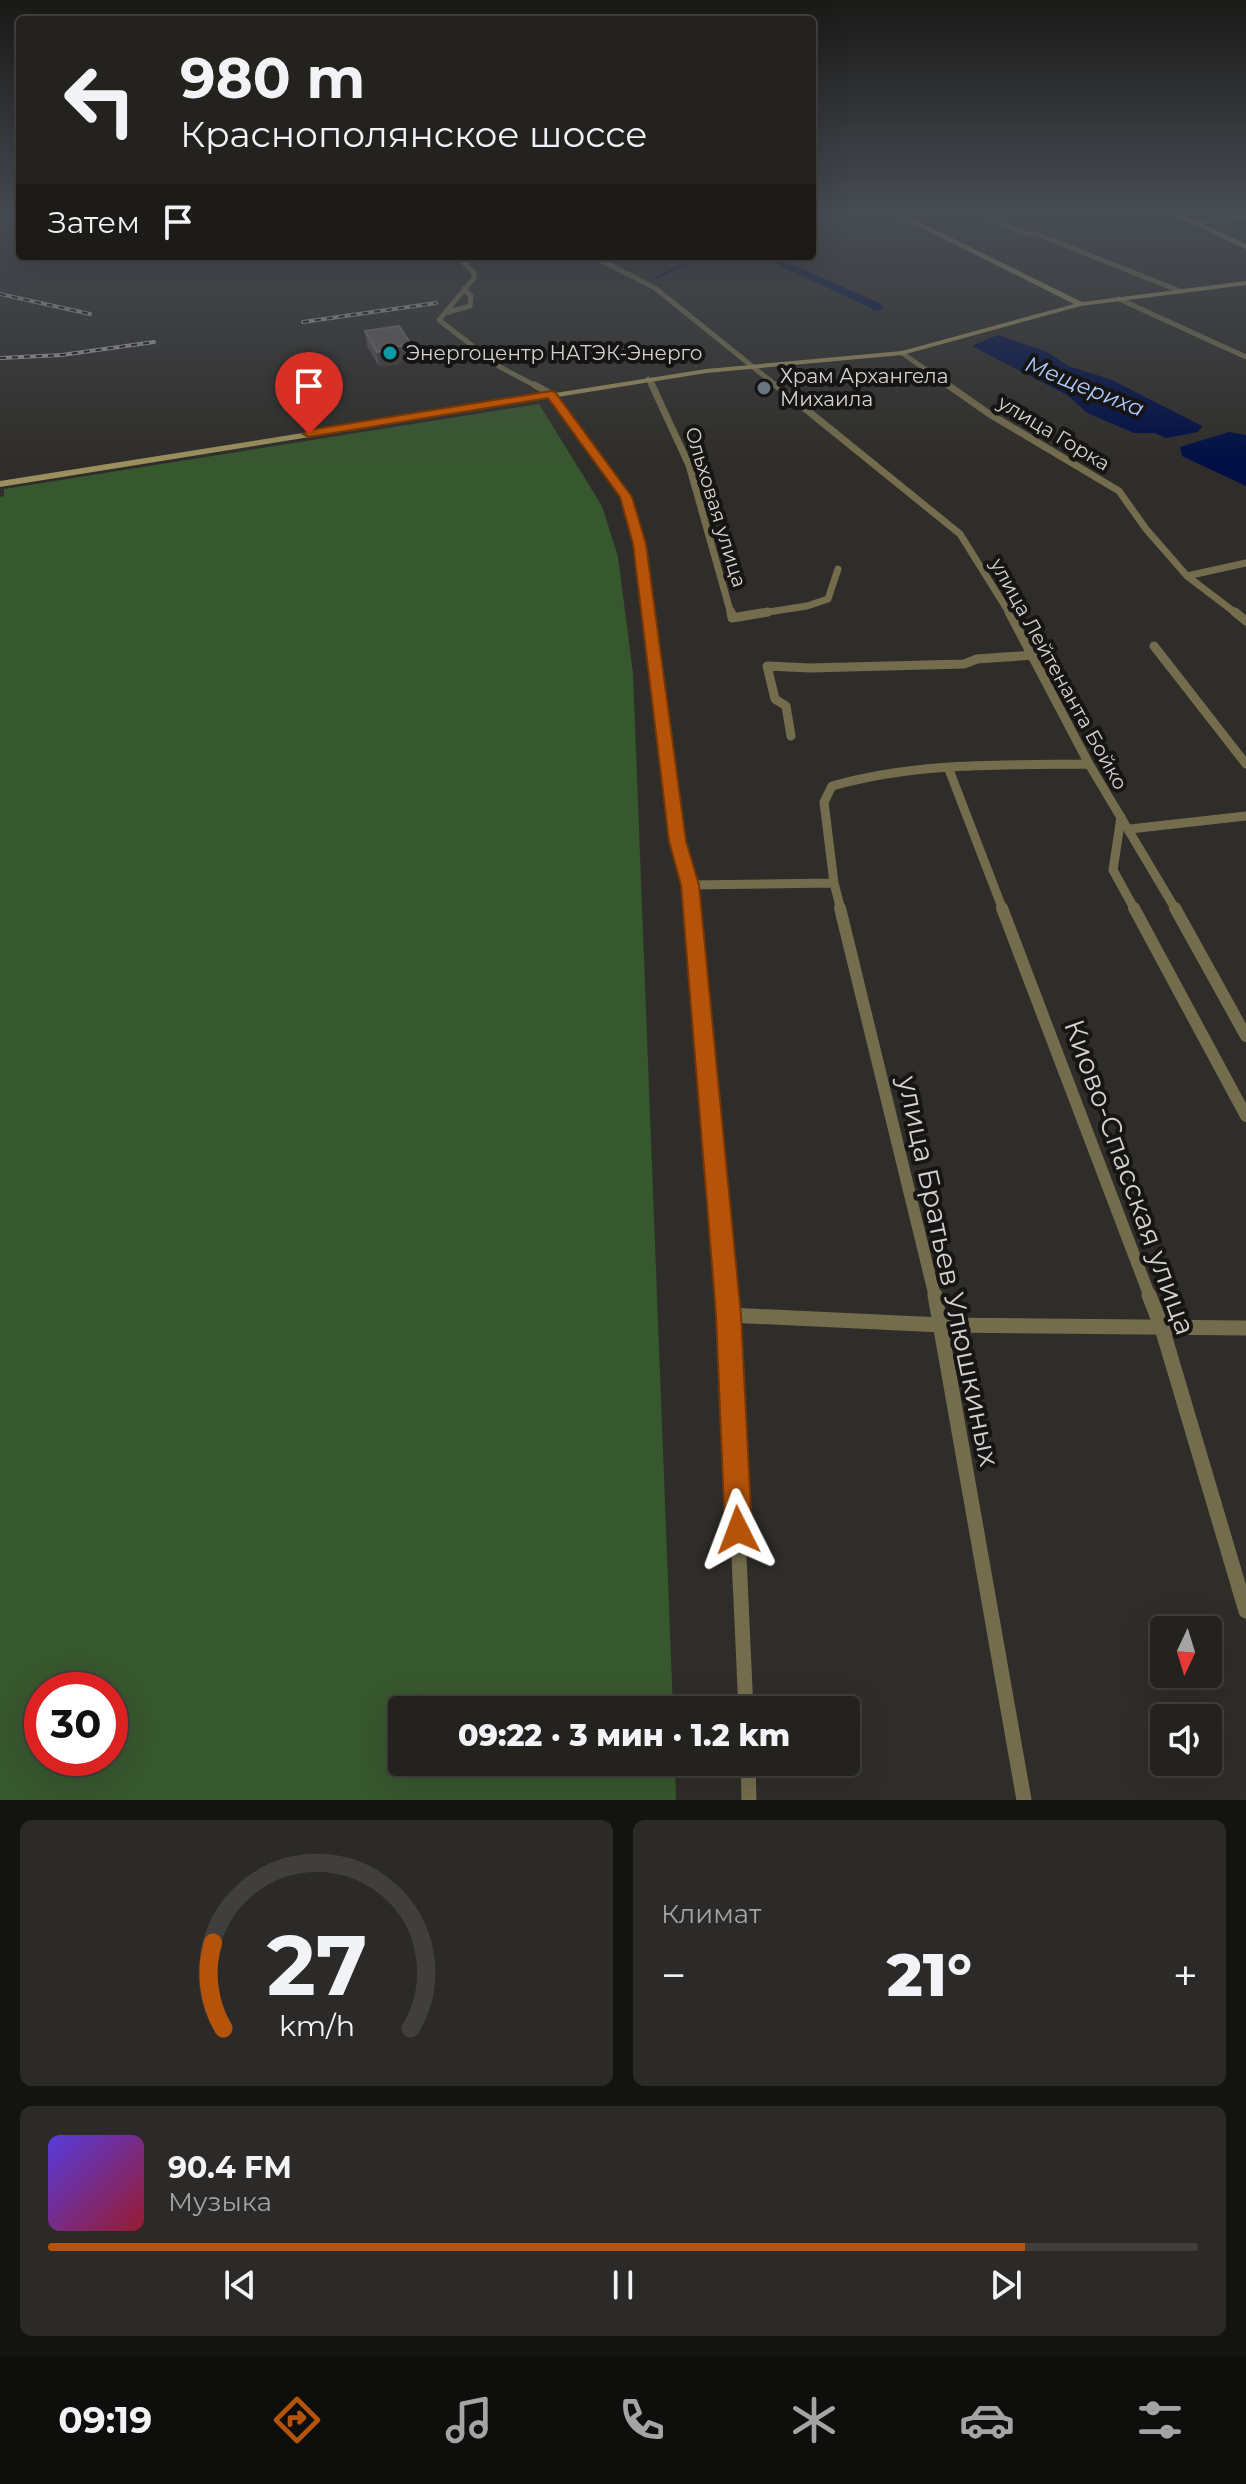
<!DOCTYPE html>
<html lang="ru">
<head>
<meta charset="utf-8">
<style>
  :root { --surface:#23221f; --page:#2b2a28; --text:#f1f3f6; --muted:#a3a4a4; --line:#403f3d; --accent:#b45309 }
  body { margin:0; font-family:Montserrat,sans-serif; background:var(--page); color:var(--text); height:100vh; display:flex; flex-direction:column; font-size:30px; white-space:nowrap }
  * { box-sizing:border-box; margin:0 }
  p { font-size:26px; color:var(--muted) }
  .icon { flex:none; width:44px; height:44px; fill:none; stroke:currentColor; stroke-width:2; stroke-linecap:round; stroke-linejoin:round }
  .map { position:relative; height:1800px; overflow:hidden }
  .drawer { display:flex; flex-direction:column; gap:20px; padding:20px; background:#131311; flex:1 }
  .drawer>* { flex:none }
  .top-card { position:absolute; left:16px; top:16px; width:800px; height:244px; border-radius:8px; box-shadow:0 8px 32px #0002,0 0 0 2px var(--line); background:#23221f; color:var(--text); overflow:hidden }
  .needle { width:52px; rotate:184deg }
  .controls { position:absolute; left:1150px; top:1616px; display:grid; gap:16px }
  .controls a { display:grid; place-items:center; width:72px; height:72px; border-radius:8px; background:var(--surface); box-shadow:0 8px 32px #0002,0 0 0 2px var(--line); font-size:40px }
  .speed { position:absolute; left:24px; top:1672px; display:flex; gap:16px; font-size:40px; font-weight:700; text-align:center }
  .speed>* { display:grid; place-content:center; width:104px; height:104px; border-radius:50%; background:var(--surface); box-shadow:0 8px 32px #0002,0 0 0 2px var(--line); line-height:1 }
  .speed .limit { border:12px solid #d22; background:#fff; color:#111 }
  .pin { position:absolute; display:grid; place-items:center; width:68px; height:68px; color:#fff; margin:-82px -34px; border-radius:50% 50% 50% 0; rotate:-45deg; box-shadow:0 0 8px #0007 }
  .pin .icon { rotate:45deg }
  .me { position:absolute; width:88px; margin:-44px; rotate:357deg; stroke-linejoin:round; filter:drop-shadow(0 0 6px #0008) }
  .turn { display:flex; align-items:center; gap:28px; height:168px; padding:0 32px; font-size:36px }
  .turn .icon { width:104px; height:104px; stroke-width:2.5 }
  .turn b { display:block; font-size:56px; line-height:68px }
  .then { display:flex; align-items:center; height:76px; padding:0 32px; background:#0003; gap:16px; font-size:30px }
  .big { font-size:60px; font-weight:800; line-height:1.1 }
  .drawer .card { flex:1; display:flex; flex-direction:column; justify-content:center; gap:12px; min-width:0; padding:0 28px; border-radius:12px; background:var(--page) }
  .drawer .dial { align-items:center; gap:0 }
  .dial svg { height:208px; overflow:visible; fill:none; stroke:var(--line); stroke-width:7; stroke-linecap:round; text-anchor:middle }
  .dial text { fill:var(--text); stroke:none }
  .song { display:flex; align-items:center; gap:24px }
  .cover { width:96px; height:96px; border-radius:12px; background:linear-gradient(135deg,hsl(250 70% 55%),hsl(350 70% 35%)) }
  .played { height:8px; border-radius:4px; background:linear-gradient(90deg,var(--accent) 85%,var(--line) 85%) }
  .keys { display:flex; justify-content:space-around; direction:ltr }
  .heat { display:flex; justify-content:space-between; align-items:center; font-size:44px; direction:ltr }
  .drawer .tiles { flex:1; display:grid; gap:20px; grid-template-columns:1fr 1fr }
  .card:last-child { grid-column:span 2 }
  .trip { position:absolute; left:388px; top:1696px; width:472px; height:80px; border-radius:8px; background:var(--surface); box-shadow:0 8px 32px #0002,0 0 0 2px var(--line); font-weight:800; line-height:80px; text-align:center }
  .menu { display:flex; height:128px; justify-content:space-around; align-items:center; background:#0e0e0c; color:var(--muted) }
  .menu .icon { width:56px; height:56px }
  .menu .selected { color:var(--accent) }
  .menu b { font-size:36px; color:var(--text) }
  .map>svg:first-child { display:block }
</style>
</head>
<body>
<div class="map">
<svg width="1246" height="1800" viewBox="0 0 1246 1800">
  <rect width="100%" height="100%" fill="#2f2d29"/>
  <path fill="#37572e" fill-rule="evenodd" d="M539 404 602 506 618 557 633 673 673 1710H402V1762H675L676 1800H0V497L4 496V489ZM42 1690H110V1758H42Z"/>
  <path fill="#000f46" d="M998 335 1047 352 1068 366 1112 380 1202 426 1198 432 1166 438 1155 433H1134L1087 413 1067 395 972 346Z
    M1229 432 1246 435V486L1182 456 1180 447Z"/>
  <g fill="none" stroke-linecap="round" stroke-linejoin="round">
    <path stroke="#000f46" stroke-width="2" d="M656 278 703 256"/>
    <path fill="#000f46" fill-rule="evenodd" d="M759 256H773L881 304 883 309 873 311 871 308Z"/>
    <path stroke="#746d4d" stroke-width="5" d="M975 212 1027 234 1034 233 1180 291
      M1193 223 1246 217
      M592 256 655 288 778 387
      M464 263 474 273V278L439 320 500 367 538 387
      M1119 299 1246 357
      M445 313 470 306 471 296 464 289
      M902 353 951 387
      M648 379 653 387"/>
    <path stroke="#746d4d" stroke-width="7" d="M535 385 551 394 626 497 640 544 649 614
      M652 385 689 465 731 614
      M776 385 960 534 1010 614
      M948 385 988 413 1119 491 1146 529 1187 576 1237 614
      M1187 576 1246 563
      M755 614 807 606 828 599 838 569"/>
    <path stroke="#746d4d" stroke-width="9" d="M649 612 678 841 690 885 692 910
      M731 612 732 618 768 612
      M1009 612 1089 764 1176 910
      M1235 612 1246 621
      M1154 646 1246 764
      M791 736 786 706 775 699 767 666 810 668 964 664 977 659 1034 655
      M948 767 1003 910
      M1121 817 1113 870 1135 910
      M1130 829 1246 816
      M690 885 834 883
      M841 910 834 883 824 802 832 786C916 762 1002 765 1089 764"/>
    <path stroke="#746d4d" stroke-width="12" d="M692 908 727 1297
      M840 908 935 1297
      M1002 908 1150 1297
      M1134 908 1246 1116
      M1175 908 1246 1036"/>
    <path stroke="#746d4d" stroke-width="15" d="M727 1295 746 1710
      M935 1295 1024 1800
      M1149 1295 1162 1328 1246 1611
      M729 1315 942 1325 1246 1328
      M748 1762 749 1800"/>
    <path fill="#9b905d" fill-rule="evenodd" d="M890 212H899L1082 302 1246 281V285L1081 306 902 355 706 373 0 487V481L706 369 902 351 1074 304Z
      M1167 212H1176L1246 244V249Z"/>
    <g stroke="#a3a19e" stroke-width="4">
      <path id="rail" d="M0 294 90 314
        M303 322 436 303
        M0 358 62 355 154 342"/>
    </g>
    <use href="#rail" stroke="#161514" stroke-width="2" stroke-dasharray="6" stroke-linecap="butt"/>
  </g>
  <path fill="#534e50" d="M365 331 413 360 399 362V364L379 367 367 346Z"/>
  <path fill="#3f3b3a" d="M411 344 413 360 399 362V364L379 367 377 352 395 347Z"/>
  <path fill="#615c5d" stroke="#736f6f" stroke-width="2" d="M399 326 411 344 395 347 397 349 377 352 365 331Z"/>
  <linearGradient id="sky" x2="0" y2="1"><stop stop-color="#1a1917"/><stop offset="0.46" stop-color="#474c54"/><stop offset="1" stop-color="#474c54" stop-opacity="0"/></linearGradient>
  <rect width="1246" height="464" fill="url(#sky)"/>
  <path fill="#b45309" stroke="#753606" stroke-width="2" d="M551 391 555 392 632 497 646 544 686 841 699 885 741 1315 752 1530 748 1540 738 1544 729 1540 725 1530 716 1315 681 885 669 841 633 544 620 497 548 398 309 437 303 434 309 430Z"/>
  <circle fill="#0f9aa8" stroke="#161514" stroke-width="3" cx="390" cy="353" r="8"/>
  <circle fill="#6b7280" stroke="#161514" stroke-width="3" cx="764" cy="388" r="8"/>
  <g text-anchor="middle" stroke-width="8" stroke-linejoin="round" paint-order="stroke">
    <g font-size="20" fill="#d4d2d0" stroke="#161514" text-anchor="start">
      <text x="406" y="360">Энергоцентр НАТЭК-Энерго</text>
      <text x="780" y="383">Храм Архангела<tspan x="780" dy="23">Михаила</tspan></text>
    </g>
    <g font-size="20" fill="#d4d2d0" stroke="#161514">
      <text transform="translate(1054 433) rotate(31)" y="7">улица Горка</text>
      <text transform="translate(716 507) rotate(73)" y="7">Ольховая улица</text>
      <text transform="translate(1059 674) rotate(61)" y="7">улица Лейтенанта Бойко</text>
    </g>
    <g font-size="22" font-style="italic" fill="#acc9fe" stroke="#161514">
      <text transform="translate(1085 386) rotate(22)" y="8">Мещериха</text>
    </g>
    <g font-size="28" fill="#d4d2d0" stroke="#161514">
      <text transform="translate(1130 1177) rotate(70)" y="10">Киово-Спасская улица</text>
      <text transform="translate(949 1271) rotate(78)" y="10">улица Братьев Улюшкиных</text>
    </g>
  </g>
</svg>
<div class="controls">
<a><svg class="needle" viewBox="-14 -14 28 28"><path d="M0-13l5 13h-10z" fill="#e53935"/><path d="M0 13l5-13h-10z" fill="#a3a4a4"/></svg></a>
<a><svg class="icon" aria-label="sound" viewBox="0 0 24 24"><path d="M4 9h4l5-4v14l-5-4H4zM17 9q2 3 0 6"/></svg></a>
</div>
<div class="speed"><div class="limit">30</div></div>
<div class="pin" style="left:309px;top:434px;background:#d93025"><svg class="icon" aria-label="arrive" viewBox="0 0 24 24"><path d="M6 21V4h12l-3 4 3 4H6"/></svg></div>
<svg class="me" style="left:738px;top:1530px" viewBox="-20 -20 40 40"><path d="M0-17L14 15 0 8-14 15z" fill="#b45309" stroke="#fff" stroke-width="4"/></svg>
<div class="trip">09:22 · 3 мин · 1.2 km</div>
<div class="top-card">
<div class="turn"><svg class="icon" aria-label="left" viewBox="0 0 24 24"><path d="M17 20v-9H6M10 6l-5 5 5 5"/></svg><div><b>980 m</b>Краснополянское шоссе</div></div>
<div class="then">Затем<svg class="icon" aria-label="arrive" viewBox="0 0 24 24"><path d="M6 21V4h12l-3 4 3 4H6"/></svg></div>
</div>
</div>
<section class="drawer">
<div class="tiles">
<div class="card dial"><svg viewBox="0 0 100 80">
<path d="M14 69A42 42 0 1 1 86 69"/>
<path d="M14 69A42 42 0 0 1 10 36" stroke="#b45309"/>
<text x="50" y="56" font-size="32" font-weight="700">27</text>
<text x="50" y="72" font-size="11">km/h</text>
</svg></div>
<div class="card"><p>Климат</p>
<div class="heat"><a>−</a><b class="big">21°</b><a>+</a></div>
</div>
<div class="card">
<div class="song"><i class="cover"></i><div><b>90.4 FM</b><p>Музыка</p></div></div>
<div class="played"></div>
<div class="keys"><svg class="icon" aria-label="previous" viewBox="0 0 24 24"><path d="M18 5L8 12l10 7zM5 5v14"/></svg><svg class="icon" aria-label="pause" viewBox="0 0 24 24"><path d="M8 5v14M16 5v14"/></svg><svg class="icon" aria-label="next" viewBox="0 0 24 24"><path d="M6 5l10 7-10 7zM19 5v14"/></svg></div>
</div>
</div>
</section>
<nav class="menu">
<b>09:19</b>
<svg class="icon selected" aria-label="directions" viewBox="0 0 24 24"><path d="M12 3l9 9-9 9-9-9zM9 14v-3h6M13 9l2 2-2 2"/></svg>
<svg class="icon" aria-label="music" viewBox="0 0 24 24"><path d="M9 18V5l10-2v13"/><circle cx="6" cy="18" r="3"/><circle cx="16" cy="16" r="3"/></svg>
<svg class="icon" aria-label="phone" viewBox="0 0 24 24"><path d="M5 4h4l2 5-3 2q2 4 5 5l2-3 5 2v4C11 20 4 13 5 4z"/></svg>
<svg class="icon" aria-label="climate" viewBox="0 0 24 24"><path d="M12 3v18M4 7l16 10M4 17L20 7"/></svg>
<svg class="icon" aria-label="car" viewBox="0 0 24 24"><path d="M5 17H2v-5l4-1 3-4h7l3 4 3 1v5h-3M9 17h6M6 11h13"/><circle cx="7" cy="17" r="2"/><circle cx="17" cy="17" r="2"/></svg>
<svg class="icon" aria-label="filters" viewBox="0 0 24 24"><path d="M4 7h16M4 17h16"/><circle cx="9" cy="7" r="2"/><circle cx="15" cy="17" r="2"/></svg>
</nav>
</body>
</html>
